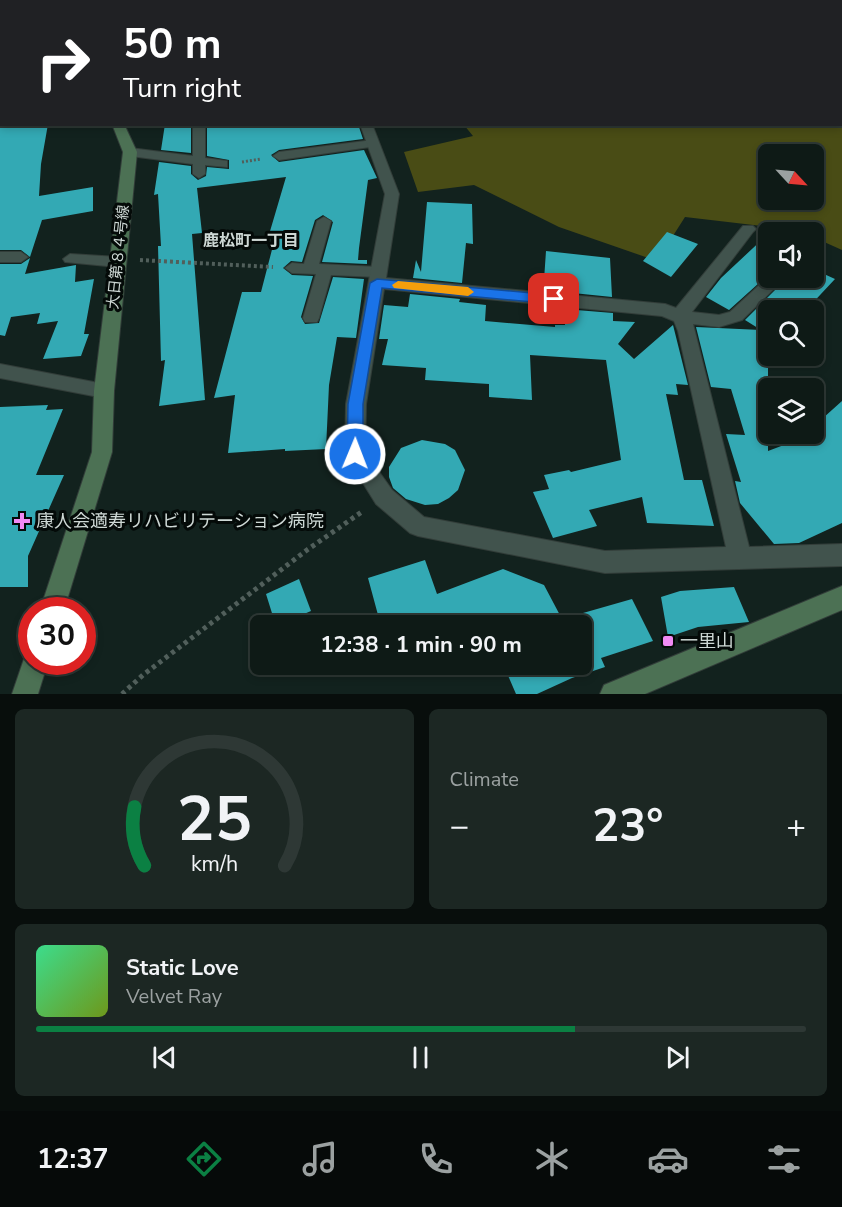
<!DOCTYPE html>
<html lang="en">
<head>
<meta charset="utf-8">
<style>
  :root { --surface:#0e1a16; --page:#1c2723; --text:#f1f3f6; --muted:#9ba1a1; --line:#2e3835; --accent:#0b8043 }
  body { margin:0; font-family:"Nunito Sans","Noto Sans JP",sans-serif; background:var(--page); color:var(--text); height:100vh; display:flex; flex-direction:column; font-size:22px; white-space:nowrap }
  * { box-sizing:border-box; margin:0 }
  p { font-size:20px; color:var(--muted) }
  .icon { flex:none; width:33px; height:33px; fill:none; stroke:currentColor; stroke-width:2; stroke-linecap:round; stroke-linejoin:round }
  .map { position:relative; height:694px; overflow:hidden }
  .side { display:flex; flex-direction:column; gap:15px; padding:15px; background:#080e0c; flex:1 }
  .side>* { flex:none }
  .guide { position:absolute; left:0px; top:0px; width:843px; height:126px; box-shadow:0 3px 9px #0003,0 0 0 2px var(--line); background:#202124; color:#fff; overflow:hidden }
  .needle { width:39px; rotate:116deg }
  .fabs { position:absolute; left:758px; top:144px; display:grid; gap:12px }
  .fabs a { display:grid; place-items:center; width:66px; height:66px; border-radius:9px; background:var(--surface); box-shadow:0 3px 9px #0003,0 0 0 2px var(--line); font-size:30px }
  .speed { position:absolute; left:18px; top:597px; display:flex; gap:12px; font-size:30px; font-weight:700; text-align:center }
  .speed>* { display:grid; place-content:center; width:78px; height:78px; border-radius:50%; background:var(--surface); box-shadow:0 3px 9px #0003,0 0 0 2px var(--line); line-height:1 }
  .speed .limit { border:9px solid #d22; background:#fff; color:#111 }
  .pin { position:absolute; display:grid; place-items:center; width:51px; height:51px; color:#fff; margin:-26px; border-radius:12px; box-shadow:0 3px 9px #0006 }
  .me { position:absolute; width:66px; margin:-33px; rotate:1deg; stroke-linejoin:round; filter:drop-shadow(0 0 4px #0008) }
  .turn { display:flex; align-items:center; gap:21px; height:126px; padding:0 24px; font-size:27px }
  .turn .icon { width:78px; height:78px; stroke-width:2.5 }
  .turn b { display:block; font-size:42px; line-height:51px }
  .big { font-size:45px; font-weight:700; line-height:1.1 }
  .side .widget { flex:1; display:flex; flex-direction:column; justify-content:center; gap:9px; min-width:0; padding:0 21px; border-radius:9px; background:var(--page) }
  .side .dial { align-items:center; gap:0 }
  .dial svg { height:156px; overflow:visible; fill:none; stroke:var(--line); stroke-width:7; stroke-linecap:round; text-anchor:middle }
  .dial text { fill:var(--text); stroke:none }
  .song { display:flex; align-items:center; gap:18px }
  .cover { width:72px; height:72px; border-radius:9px; background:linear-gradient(135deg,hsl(150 70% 55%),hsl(80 70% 35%)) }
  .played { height:6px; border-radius:3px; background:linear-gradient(90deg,var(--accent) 70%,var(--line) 70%) }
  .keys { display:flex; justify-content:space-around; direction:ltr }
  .heat { display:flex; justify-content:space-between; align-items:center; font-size:33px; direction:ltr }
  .side .tiles { flex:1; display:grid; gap:15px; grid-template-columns:1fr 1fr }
  .widget:last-child { grid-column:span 2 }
  .trip { position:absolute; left:250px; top:615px; width:342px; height:60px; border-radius:9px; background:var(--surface); box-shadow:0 3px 9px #0003,0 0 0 2px var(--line); font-weight:700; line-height:60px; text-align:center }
  .dock { display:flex; height:96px; justify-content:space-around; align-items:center; background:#060a09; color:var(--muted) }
  .dock .icon { width:42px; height:42px }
  .dock .on { color:var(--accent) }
  .dock b { font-size:27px; color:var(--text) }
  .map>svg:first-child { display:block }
</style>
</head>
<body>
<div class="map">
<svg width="842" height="694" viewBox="0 0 842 694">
  <rect width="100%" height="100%" fill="#12221e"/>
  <path fill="#494c15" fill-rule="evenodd" d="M376 0H842V250L813 237V232L685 217 657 261 559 227 474 185 418 192 404 152 473 136 464 125 842 124V2H371ZM768 154H813V200H768Z"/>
  <path fill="#33a9b4" d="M0 124H48L41 164 39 196 93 187V211L42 220 30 257 21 250H0Z
    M165 124H191V153L161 150Z
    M207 124H358L363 139 279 150 271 155 279 162 364 150 377 178 368 180 359 248 358 260H367V264L322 262 333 222 323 215 315 220 302 262 291 261 283 268 292 275 313 276 301 317 305 324 319 323 333 277 364 279 356 338 337 337 329 385 326 449 285 451V449L228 453 235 395 214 398 242 292H261L275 238H268L286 177 197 188 202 233 192 234 205 400 159 406 165 360 161 361 158 246H161L158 194 154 195 159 162 191 166V174L198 180 206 176 207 167 229 169V160L207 156Z
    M427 202 472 204 473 244 466 243 462 283 413 278 416 260 421 272Z
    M667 232 698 244 671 277 643 261Z
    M768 234V275L729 310 706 297 721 278Z
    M546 251 610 258 612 297 563 292 562 282 544 280Z
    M30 258 25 274 76 265 75 282 94 279 84 334H89L81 356 43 359 58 321 37 324 40 313 11 317 5 336 0 335V264H21Z
    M813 269 835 279 806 310H768V451L813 434V427L842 401V523L799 543 774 544 740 503 735 481 741 482 726 434 745 435 731 389 711 387 696 327 761 330 745 320 787 278H813Z
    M410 294 460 299 459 302 486 305 485 321 555 327V325H565L564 309 613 313V321L635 322 618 344 634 359 673 325 688 385 676 384 678 395 666 394 684 480H702L714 526 647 523 642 497 589 510 597 526 553 538 533 492 549 489 544 475 569 470 571 472 621 460 606 360 530 355 532 400 489 397V384L425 380 426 368 382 365 388 339H379L384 305 408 307Z
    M48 405 46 410 63 409 36 475H64L28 556V587H0V407Z
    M422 440 445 444 455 450 465 470 458 490 449 498 438 504 425 505 406 499 393 488 389 477V467L401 448Z
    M425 560 437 594 503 569 544 585 562 619 632 599 653 641 601 658 605 667 572 678 537 694H516L503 664H582V626H381L368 578Z
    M299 579 311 611 276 626 266 594Z
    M734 587 749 622 698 627 668 637 661 597 680 591Z"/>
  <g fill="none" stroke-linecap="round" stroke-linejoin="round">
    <g stroke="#323d39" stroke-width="2">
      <path id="lane" d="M0 67H2V73H0Z
        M193 124H205V158L227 161V167L205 165V174L199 178 193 174V164L130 156 124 152 130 148 193 156Z
        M373 140 379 144 377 146 279 160 273 156 279 152Z
        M324 217 331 221 319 264 378 267 385 272 378 277 331 275 319 318 317 322H305L303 318 316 274 292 273 285 268 292 263 304 264 317 221Z
        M0 252H21L28 257 21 262H0Z
        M70 254 118 257 125 262 118 267 65 262 63 259Z"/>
    </g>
    <g stroke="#323d39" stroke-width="2">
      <path id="street" d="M31 0H41L42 2H32Z
        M268 0H278L267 2Z
        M287 0H302L286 2Z
        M0 87H2V93H0Z
        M360 124H372L399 194 386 278 665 304 676 308 743 226H753L756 229 753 232 692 312 719 315 730 312 768 277 785 278 742 320 719 327 693 324 749 547 842 544V566L605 573 418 536 410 533 376 504 345 454 346 404 385 194ZM384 289 662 316 674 321 678 331 726 547 605 551 424 517 392 490 365 452 366 404Z
        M0 364 104 384 111 386 114 391 111 396 104 398 0 378Z"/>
    </g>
    <g stroke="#323d39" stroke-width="2">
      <path id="secondary" d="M112 0H122V2H112Z
        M112 124H124L137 152 114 391 112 452 64 610H40L92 452 94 391 123 152Z
        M842 586V610L645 694H600L604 685Z
        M32 650V662H48L38 694H12L26 653Z"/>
    </g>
    <path stroke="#515f5b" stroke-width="3" stroke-dasharray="2 2" stroke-linecap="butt" d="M242 162 261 159"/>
    <path stroke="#515f5b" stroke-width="4" stroke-dasharray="3 3" stroke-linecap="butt" d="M140 260 273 267"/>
    <path stroke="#515f5b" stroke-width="5" stroke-dasharray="4 4" stroke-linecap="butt" d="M122 694 143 675 307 550 363 511"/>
    <use href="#lane" fill="#41534d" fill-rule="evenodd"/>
    <use href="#street" fill="#41534d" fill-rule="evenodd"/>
    <use href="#secondary" fill="#4c7154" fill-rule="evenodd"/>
  </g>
  <path fill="#1a73e8" stroke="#114b97" stroke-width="1.5" d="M377 279 554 295 560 299 554 304 382 288 363 404V454L360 459 355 461 349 459 347 454 348 404 370 283Z"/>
  <path fill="#f59e0b" d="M398 281 468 287 474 292 468 296 394 288 392 285Z"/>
  <g fill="#f18af4" stroke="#040a08" stroke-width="2">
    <path d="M19 512h6v6h6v6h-6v6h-6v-6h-6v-6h6z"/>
    <rect x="662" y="635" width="12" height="12" rx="3"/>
  </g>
  <g text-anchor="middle" stroke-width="6" stroke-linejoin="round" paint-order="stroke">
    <g font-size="15" fill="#ced8d5" stroke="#040a08">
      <text transform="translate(118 257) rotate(-84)" y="5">大日第８４号線</text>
    </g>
    <g font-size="16" font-weight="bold" fill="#ced8d5" stroke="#040a08">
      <text x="251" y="246">鹿松町一丁目</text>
    </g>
    <g font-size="18" fill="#ced8d5" stroke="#040a08" text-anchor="start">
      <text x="36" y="527">康人会適寿リハビリテーション病院</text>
      <text x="680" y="647">一里山</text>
    </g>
  </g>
</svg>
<div class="fabs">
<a><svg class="needle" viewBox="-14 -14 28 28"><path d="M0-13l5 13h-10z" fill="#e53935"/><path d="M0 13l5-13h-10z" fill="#9ba1a1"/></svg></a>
<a><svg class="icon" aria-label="sound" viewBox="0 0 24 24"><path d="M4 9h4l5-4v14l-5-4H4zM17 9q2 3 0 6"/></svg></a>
<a><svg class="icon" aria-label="search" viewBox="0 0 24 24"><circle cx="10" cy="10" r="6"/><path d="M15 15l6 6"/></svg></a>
<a><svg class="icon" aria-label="layers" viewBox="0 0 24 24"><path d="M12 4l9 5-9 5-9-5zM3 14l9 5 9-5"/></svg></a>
</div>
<div class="speed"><div class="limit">30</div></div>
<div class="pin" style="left:554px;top:299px;background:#d93025"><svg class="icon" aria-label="arrive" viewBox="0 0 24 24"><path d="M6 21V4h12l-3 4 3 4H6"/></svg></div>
<svg class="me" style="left:355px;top:454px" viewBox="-20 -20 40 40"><circle r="17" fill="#1a73e8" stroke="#fff" stroke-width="3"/><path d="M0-11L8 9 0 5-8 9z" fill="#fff"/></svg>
<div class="trip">12:38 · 1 min · 90 m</div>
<div class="guide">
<div class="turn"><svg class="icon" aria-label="right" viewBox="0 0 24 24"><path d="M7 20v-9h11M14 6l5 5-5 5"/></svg><div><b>50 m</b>Turn right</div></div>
</div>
</div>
<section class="side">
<div class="tiles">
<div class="widget dial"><svg viewBox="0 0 100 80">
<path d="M14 69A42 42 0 1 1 86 69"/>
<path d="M14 69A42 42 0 0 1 9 39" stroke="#0b8043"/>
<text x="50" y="56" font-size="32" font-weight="700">25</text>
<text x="50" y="72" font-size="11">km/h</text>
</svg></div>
<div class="widget"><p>Climate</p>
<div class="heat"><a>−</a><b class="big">23°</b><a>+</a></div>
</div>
<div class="widget">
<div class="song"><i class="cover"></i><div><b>Static Love</b><p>Velvet Ray</p></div></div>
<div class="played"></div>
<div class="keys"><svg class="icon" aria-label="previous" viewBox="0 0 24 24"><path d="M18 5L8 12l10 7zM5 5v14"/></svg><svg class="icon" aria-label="pause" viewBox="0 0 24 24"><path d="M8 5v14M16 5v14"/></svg><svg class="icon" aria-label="next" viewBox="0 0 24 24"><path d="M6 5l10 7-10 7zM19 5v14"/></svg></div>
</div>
</div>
</section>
<nav class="dock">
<b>12:37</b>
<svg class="icon on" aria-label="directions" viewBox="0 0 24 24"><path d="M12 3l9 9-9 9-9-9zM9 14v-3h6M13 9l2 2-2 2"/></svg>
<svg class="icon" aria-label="music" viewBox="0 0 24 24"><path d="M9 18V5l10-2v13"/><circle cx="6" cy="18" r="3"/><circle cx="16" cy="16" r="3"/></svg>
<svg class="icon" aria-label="phone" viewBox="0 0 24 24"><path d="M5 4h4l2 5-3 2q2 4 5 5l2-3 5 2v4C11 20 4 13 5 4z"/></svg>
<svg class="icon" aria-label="climate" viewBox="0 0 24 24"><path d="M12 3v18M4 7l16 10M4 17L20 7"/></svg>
<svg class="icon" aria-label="car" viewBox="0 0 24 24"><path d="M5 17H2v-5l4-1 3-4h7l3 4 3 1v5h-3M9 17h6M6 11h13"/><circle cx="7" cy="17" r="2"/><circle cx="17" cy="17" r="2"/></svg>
<svg class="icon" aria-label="filters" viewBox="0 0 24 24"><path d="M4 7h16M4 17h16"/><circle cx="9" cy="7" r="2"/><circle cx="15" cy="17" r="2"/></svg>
</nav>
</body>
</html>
